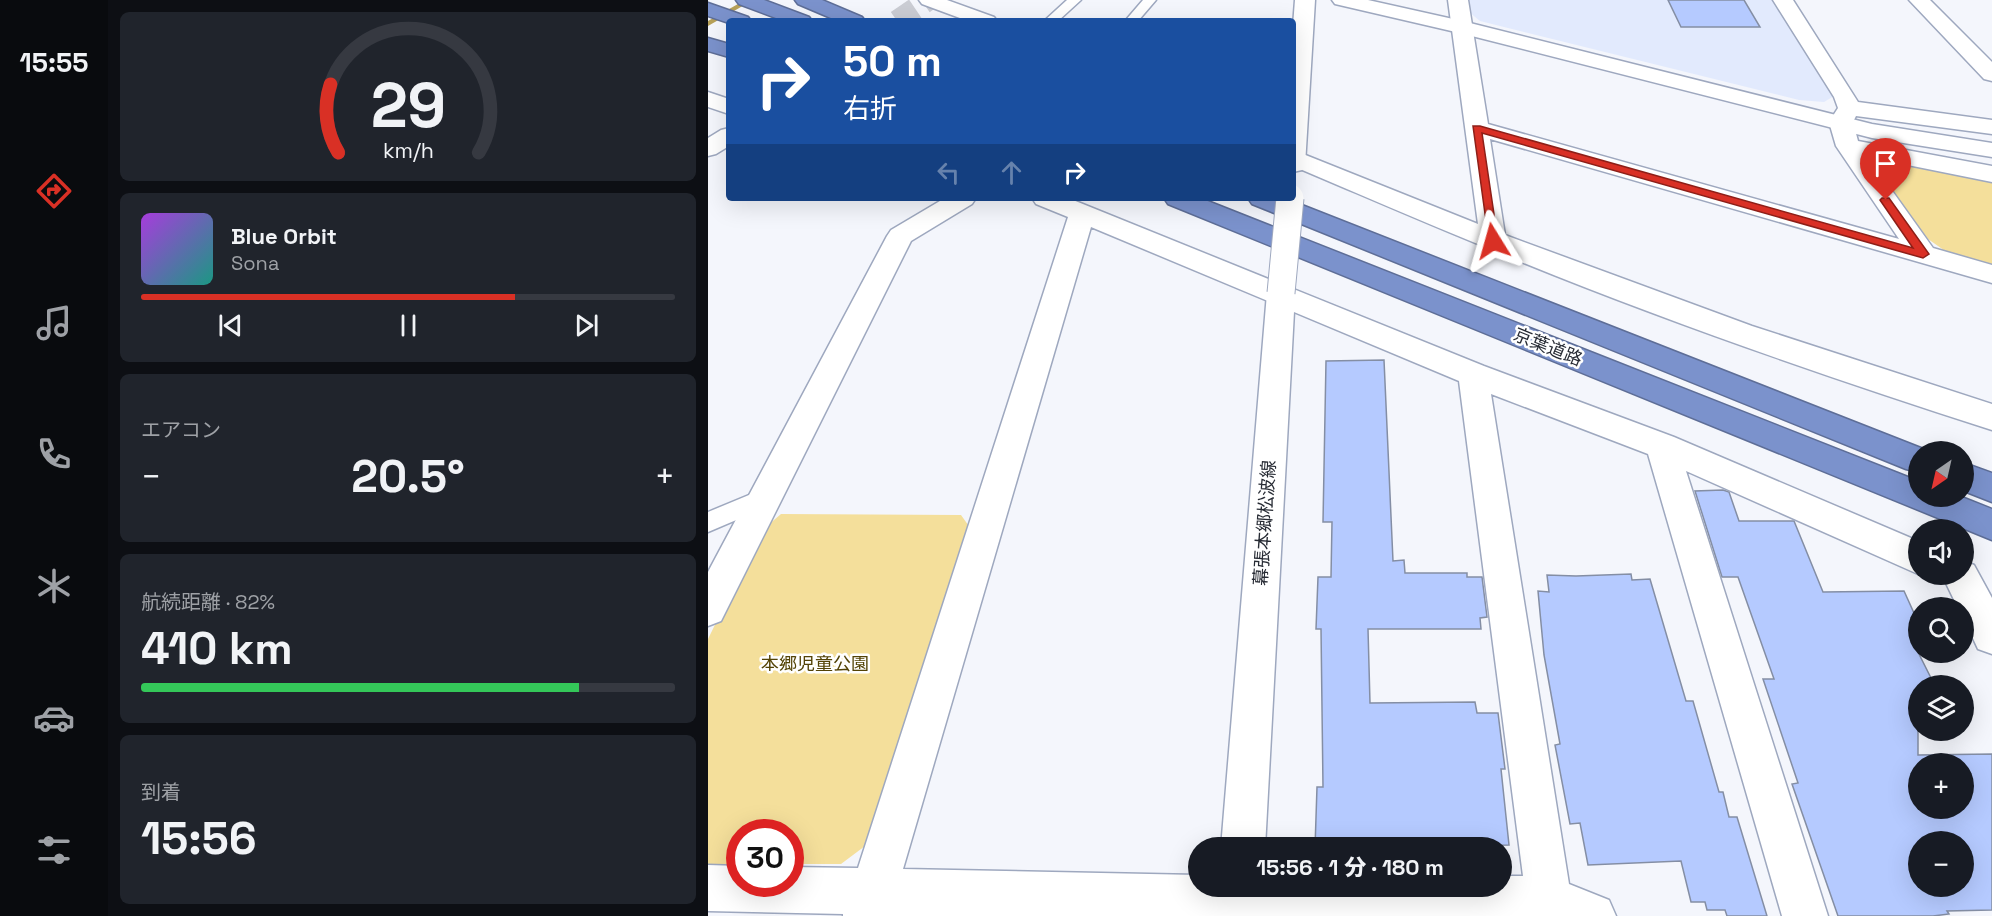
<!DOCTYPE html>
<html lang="ja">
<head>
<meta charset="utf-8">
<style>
  :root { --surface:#171b24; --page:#20242c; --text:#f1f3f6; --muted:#9ea1a6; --line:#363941; --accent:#d93025 }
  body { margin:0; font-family:"Space Grotesk","Noto Sans JP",sans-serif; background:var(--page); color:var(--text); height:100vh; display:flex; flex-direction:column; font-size:22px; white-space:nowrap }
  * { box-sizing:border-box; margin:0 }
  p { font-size:20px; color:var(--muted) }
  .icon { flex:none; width:33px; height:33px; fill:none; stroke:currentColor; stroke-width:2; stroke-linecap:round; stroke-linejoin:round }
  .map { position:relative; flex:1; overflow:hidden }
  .side { display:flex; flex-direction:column; gap:12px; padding:12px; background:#0d0f14; width:600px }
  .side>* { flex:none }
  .guide { position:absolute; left:18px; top:18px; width:570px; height:183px; border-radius:6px; box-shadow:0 6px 24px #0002; background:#1a4fa0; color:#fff; overflow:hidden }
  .needle { width:39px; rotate:214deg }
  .tools { position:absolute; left:1200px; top:441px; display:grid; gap:12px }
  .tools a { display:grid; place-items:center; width:66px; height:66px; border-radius:50%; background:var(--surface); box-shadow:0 6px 24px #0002; font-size:30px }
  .speed { position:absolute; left:18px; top:819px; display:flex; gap:12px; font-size:30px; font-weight:700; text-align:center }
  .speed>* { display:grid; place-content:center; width:78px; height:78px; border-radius:50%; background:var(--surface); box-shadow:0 6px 24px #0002; line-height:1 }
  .speed .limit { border:9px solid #d22; background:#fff; color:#111 }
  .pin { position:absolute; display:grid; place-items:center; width:51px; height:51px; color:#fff; margin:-62px -26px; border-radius:50% 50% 50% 0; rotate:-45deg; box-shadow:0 0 6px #0007 }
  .pin .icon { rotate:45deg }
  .me { position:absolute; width:66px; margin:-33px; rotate:352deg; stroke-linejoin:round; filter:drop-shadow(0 0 4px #0008) }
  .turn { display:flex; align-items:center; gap:21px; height:126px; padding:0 18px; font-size:27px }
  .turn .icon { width:78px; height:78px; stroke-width:2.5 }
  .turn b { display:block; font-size:42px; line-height:51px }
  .lanes { display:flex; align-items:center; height:57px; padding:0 18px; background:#0003; justify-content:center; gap:30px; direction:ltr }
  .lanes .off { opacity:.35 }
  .big { font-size:45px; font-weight:800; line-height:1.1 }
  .side .card { flex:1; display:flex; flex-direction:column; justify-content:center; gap:9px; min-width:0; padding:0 21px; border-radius:9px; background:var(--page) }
  .side .dial { align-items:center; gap:0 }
  .dial svg { height:156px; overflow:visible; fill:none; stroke:var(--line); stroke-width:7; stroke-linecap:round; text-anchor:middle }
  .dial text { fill:var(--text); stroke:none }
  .song { display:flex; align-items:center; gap:18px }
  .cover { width:72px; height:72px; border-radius:9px; background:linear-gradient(135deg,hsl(280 70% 55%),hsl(170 70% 35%)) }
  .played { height:6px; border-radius:3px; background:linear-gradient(90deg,var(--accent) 70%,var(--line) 70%) }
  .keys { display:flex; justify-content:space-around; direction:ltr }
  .heat { display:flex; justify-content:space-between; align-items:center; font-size:33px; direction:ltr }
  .charge { height:9px; border-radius:4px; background:linear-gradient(90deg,#34c759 82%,var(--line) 0) }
  .trip { position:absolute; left:480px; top:837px; width:324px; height:60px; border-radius:30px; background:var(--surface); box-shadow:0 6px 24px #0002; font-weight:800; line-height:60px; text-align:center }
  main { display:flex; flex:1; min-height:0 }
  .tab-bar { display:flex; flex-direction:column; width:108px; justify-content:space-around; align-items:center; background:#090b0e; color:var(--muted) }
  .tab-bar .icon { width:42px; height:42px }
  .tab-bar .active { color:var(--accent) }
  .tab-bar b { font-size:27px; color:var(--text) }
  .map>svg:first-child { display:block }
</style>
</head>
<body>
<main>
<nav class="tab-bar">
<b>15:55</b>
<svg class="icon active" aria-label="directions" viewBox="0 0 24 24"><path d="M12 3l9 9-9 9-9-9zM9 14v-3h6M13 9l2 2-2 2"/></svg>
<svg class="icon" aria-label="music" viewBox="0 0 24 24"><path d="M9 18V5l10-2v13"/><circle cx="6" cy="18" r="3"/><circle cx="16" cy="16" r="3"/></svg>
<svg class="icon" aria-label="phone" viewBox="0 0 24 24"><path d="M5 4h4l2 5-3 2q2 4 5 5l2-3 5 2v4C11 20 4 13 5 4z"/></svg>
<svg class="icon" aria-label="climate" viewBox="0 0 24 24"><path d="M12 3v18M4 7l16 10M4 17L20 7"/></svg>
<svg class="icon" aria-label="car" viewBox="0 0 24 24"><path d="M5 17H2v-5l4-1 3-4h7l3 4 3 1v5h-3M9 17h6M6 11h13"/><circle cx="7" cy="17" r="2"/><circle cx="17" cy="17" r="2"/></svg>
<svg class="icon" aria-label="filters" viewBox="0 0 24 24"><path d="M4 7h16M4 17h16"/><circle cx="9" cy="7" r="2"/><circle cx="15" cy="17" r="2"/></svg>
</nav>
<section class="side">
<div class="card dial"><svg viewBox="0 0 100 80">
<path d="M14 69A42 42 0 1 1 86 69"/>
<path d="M14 69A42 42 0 0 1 10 34" stroke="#d93025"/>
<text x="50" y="56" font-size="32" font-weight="700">29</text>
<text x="50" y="72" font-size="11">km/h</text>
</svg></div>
<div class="card">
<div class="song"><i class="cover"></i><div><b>Blue Orbit</b><p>Sona</p></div></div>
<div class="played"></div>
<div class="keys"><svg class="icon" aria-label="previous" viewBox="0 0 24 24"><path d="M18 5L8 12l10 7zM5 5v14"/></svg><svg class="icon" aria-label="pause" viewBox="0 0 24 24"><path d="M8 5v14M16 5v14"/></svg><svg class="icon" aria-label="next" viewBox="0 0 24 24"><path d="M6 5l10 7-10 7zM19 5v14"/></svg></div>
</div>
<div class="card"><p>エアコン</p>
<div class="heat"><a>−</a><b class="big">20.5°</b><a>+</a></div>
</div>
<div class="card"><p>航続距離 · 82%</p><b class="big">410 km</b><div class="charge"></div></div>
<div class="card"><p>到着</p><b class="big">15:56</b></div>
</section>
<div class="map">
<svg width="1284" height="916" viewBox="0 0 1284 916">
  <rect width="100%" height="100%" fill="#f4f6fc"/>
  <path fill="#e2eafd" d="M759 0H1066L1126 96 1116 102 1091 100 772 21 761 12Z"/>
  <path fill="#f4df9b" d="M1174 158 1284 182V265L1240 253 1220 239 1165 165Z
    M73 514 253 515 263 529 165 840 133 864H83L82 832H32L31 864 0 865V639L53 531Z"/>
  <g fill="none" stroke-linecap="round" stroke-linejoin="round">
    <path fill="#b7a158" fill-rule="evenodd" d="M37 0H45L0 26V21Z"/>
  </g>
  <path fill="#b5caff" stroke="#848ea4" stroke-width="1.5" fill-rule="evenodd" d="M960 0H1036L1052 27H973Z
    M676 360 685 561 696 560 697 573H759V577H774L779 617 772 618 773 629H660L662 703 767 702 769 713H790L797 769H793L801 845 607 848 609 787H615L613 629H608L610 577H623L624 522H615L618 361Z
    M1015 490 1021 492 1031 521H1086L1115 592 1196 591 1210 622V652L1227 686H1210V755L1284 754V910L1239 911 1241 914 1225 916H1130L1084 784 1090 783 1055 679H1066L1030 577H1014L987 491ZM1210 764H1256V808H1210ZM1210 842H1256V886H1210Z
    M923 574 924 580 942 579 978 701H985L1011 792H1015L1021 817H1029L1059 916H1019L1017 910H999L997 902H983L973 861 880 865 872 823 862 824 847 745 852 744 836 655 830 591 841 592 839 575 868 576Z"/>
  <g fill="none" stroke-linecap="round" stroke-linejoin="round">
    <path stroke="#cbcdd4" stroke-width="22" stroke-dasharray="22 10" stroke-linecap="butt" d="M189 21 220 0"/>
    <g stroke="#9ea8bf" stroke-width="3">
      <path id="service" d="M359 0H373L350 21H336Z
        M435 0H448L430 21H417Z
        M58 488 66 490 69 497 66 504 0 532V512Z"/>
    </g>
    <g stroke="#9ea8bf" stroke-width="3">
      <path id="minor" d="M211 0H239L286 17 289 21H260L214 4Z
        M740 0H760L780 124 1191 239 1128 146 1121 122 1130 108 1126 97 1065 0H1085L1150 102 1284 120V134L1148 116 1145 122 1150 141 1284 166V182L1160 157 1225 248 1284 265V283L782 139 797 235 1044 326 1284 404V430C1113 375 942 316 777 247 713 221 649 193 585 166V150L770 224Z
        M1201 0H1222L1284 62V81L1276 79Z
        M0 92 21 99V114L0 107Z
        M21 128V146L8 154 0 156V138L13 130Z
        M237 198H268L264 204 203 241 13 621 0 626V572L179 236 183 230Z
        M324 198H360L776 366 966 437 1210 541V574L978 471 1120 916H1074L940 454 783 394 861 884 901 900 908 916H135V914L0 911V865L32 866V884H82V867L150 868 360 217 328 204ZM383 227 751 381 815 876H794V886H490V875L195 869Z
        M1256 561 1266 565 1284 598V654L1270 649 1256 619V608H1250L1235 577 1236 574H1256Z"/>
    </g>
    <g stroke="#9ea8bf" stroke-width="3">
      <path id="tertiary" d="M587 0H607L597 165 594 170 585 172V26Z
        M624 0H660L754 21 1164 124 1284 143V157L1164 138 752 33 627 4Z
        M573 283 583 286 587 293 557 848H513L559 293 563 286Z
        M509 886H555L553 916H507Z"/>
    </g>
    <g stroke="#5e6e97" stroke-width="3">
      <path id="motorway" d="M28 0H56L101 17 104 21H76L31 4Z
        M87 0H114L154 17 157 21H130L90 4Z
        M0 3 40 17 43 21H21V23L0 16Z
        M0 38 21 44V57L0 51Z
        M456 198H492L1210 481V496H1251L1284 509V540L460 204Z
        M540 198H576L1223 452H1210V472L1198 469 544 204Z
        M1256 463 1284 473V502L1256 491Z"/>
    </g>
    <use href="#service" fill="#fff" fill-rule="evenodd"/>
    <use href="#minor" fill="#fff" fill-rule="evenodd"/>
    <use href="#tertiary" fill="#fff" fill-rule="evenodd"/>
    <use href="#motorway" fill="#7b92cc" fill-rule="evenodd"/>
    <g stroke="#9ea8bf" stroke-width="29" stroke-linecap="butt">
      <path id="tertiary-bridge" d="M573 293 582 198"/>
    </g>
    <use href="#tertiary-bridge" stroke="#fff" stroke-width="27"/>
  </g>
  <path fill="#d93025" stroke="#8d1f18" stroke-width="1.5" d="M765 126H772L1205 248 1172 200 1174 198H1181L1221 254 1215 258 774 133 790 241 785 244 781 243Z"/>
  <g text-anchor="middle" stroke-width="5" stroke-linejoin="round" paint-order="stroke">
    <g font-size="18" fill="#272b34" stroke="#fff">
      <text transform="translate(840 347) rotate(22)" y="6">京葉道路</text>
      <text transform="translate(557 523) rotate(-86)" y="6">幕張本郷松波線</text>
    </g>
    <g font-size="18" fill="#534306" stroke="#fff">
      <text x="107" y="670">本郷児童公園</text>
    </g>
  </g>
</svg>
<div class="tools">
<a><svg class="needle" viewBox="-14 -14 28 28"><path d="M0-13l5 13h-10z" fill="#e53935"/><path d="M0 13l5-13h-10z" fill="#9ea1a6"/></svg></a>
<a><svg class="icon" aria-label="sound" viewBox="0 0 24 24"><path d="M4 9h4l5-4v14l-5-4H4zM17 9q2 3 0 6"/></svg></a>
<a><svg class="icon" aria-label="search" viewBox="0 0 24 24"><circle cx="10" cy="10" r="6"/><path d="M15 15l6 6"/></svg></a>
<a><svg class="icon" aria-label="layers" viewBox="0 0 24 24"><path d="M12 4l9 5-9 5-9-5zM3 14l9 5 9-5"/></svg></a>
<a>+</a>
<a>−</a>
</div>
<div class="speed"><div class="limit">30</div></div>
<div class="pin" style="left:1178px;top:200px;background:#d93025"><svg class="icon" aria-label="arrive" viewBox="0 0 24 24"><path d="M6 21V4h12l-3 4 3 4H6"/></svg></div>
<svg class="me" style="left:785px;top:241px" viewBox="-20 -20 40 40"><path d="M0-17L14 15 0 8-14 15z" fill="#d93025" stroke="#fff" stroke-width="4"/></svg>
<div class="trip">15:56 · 1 分 · 180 m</div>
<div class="guide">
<div class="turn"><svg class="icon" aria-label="right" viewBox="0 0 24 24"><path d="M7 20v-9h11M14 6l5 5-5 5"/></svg><div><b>50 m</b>右折</div></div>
<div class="lanes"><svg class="icon off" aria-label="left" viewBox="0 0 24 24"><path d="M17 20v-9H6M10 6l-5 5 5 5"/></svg><svg class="icon off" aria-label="ahead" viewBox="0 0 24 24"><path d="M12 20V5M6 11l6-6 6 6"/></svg><svg class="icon" aria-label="right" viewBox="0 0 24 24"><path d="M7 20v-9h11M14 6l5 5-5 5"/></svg></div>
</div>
</div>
</main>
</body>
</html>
